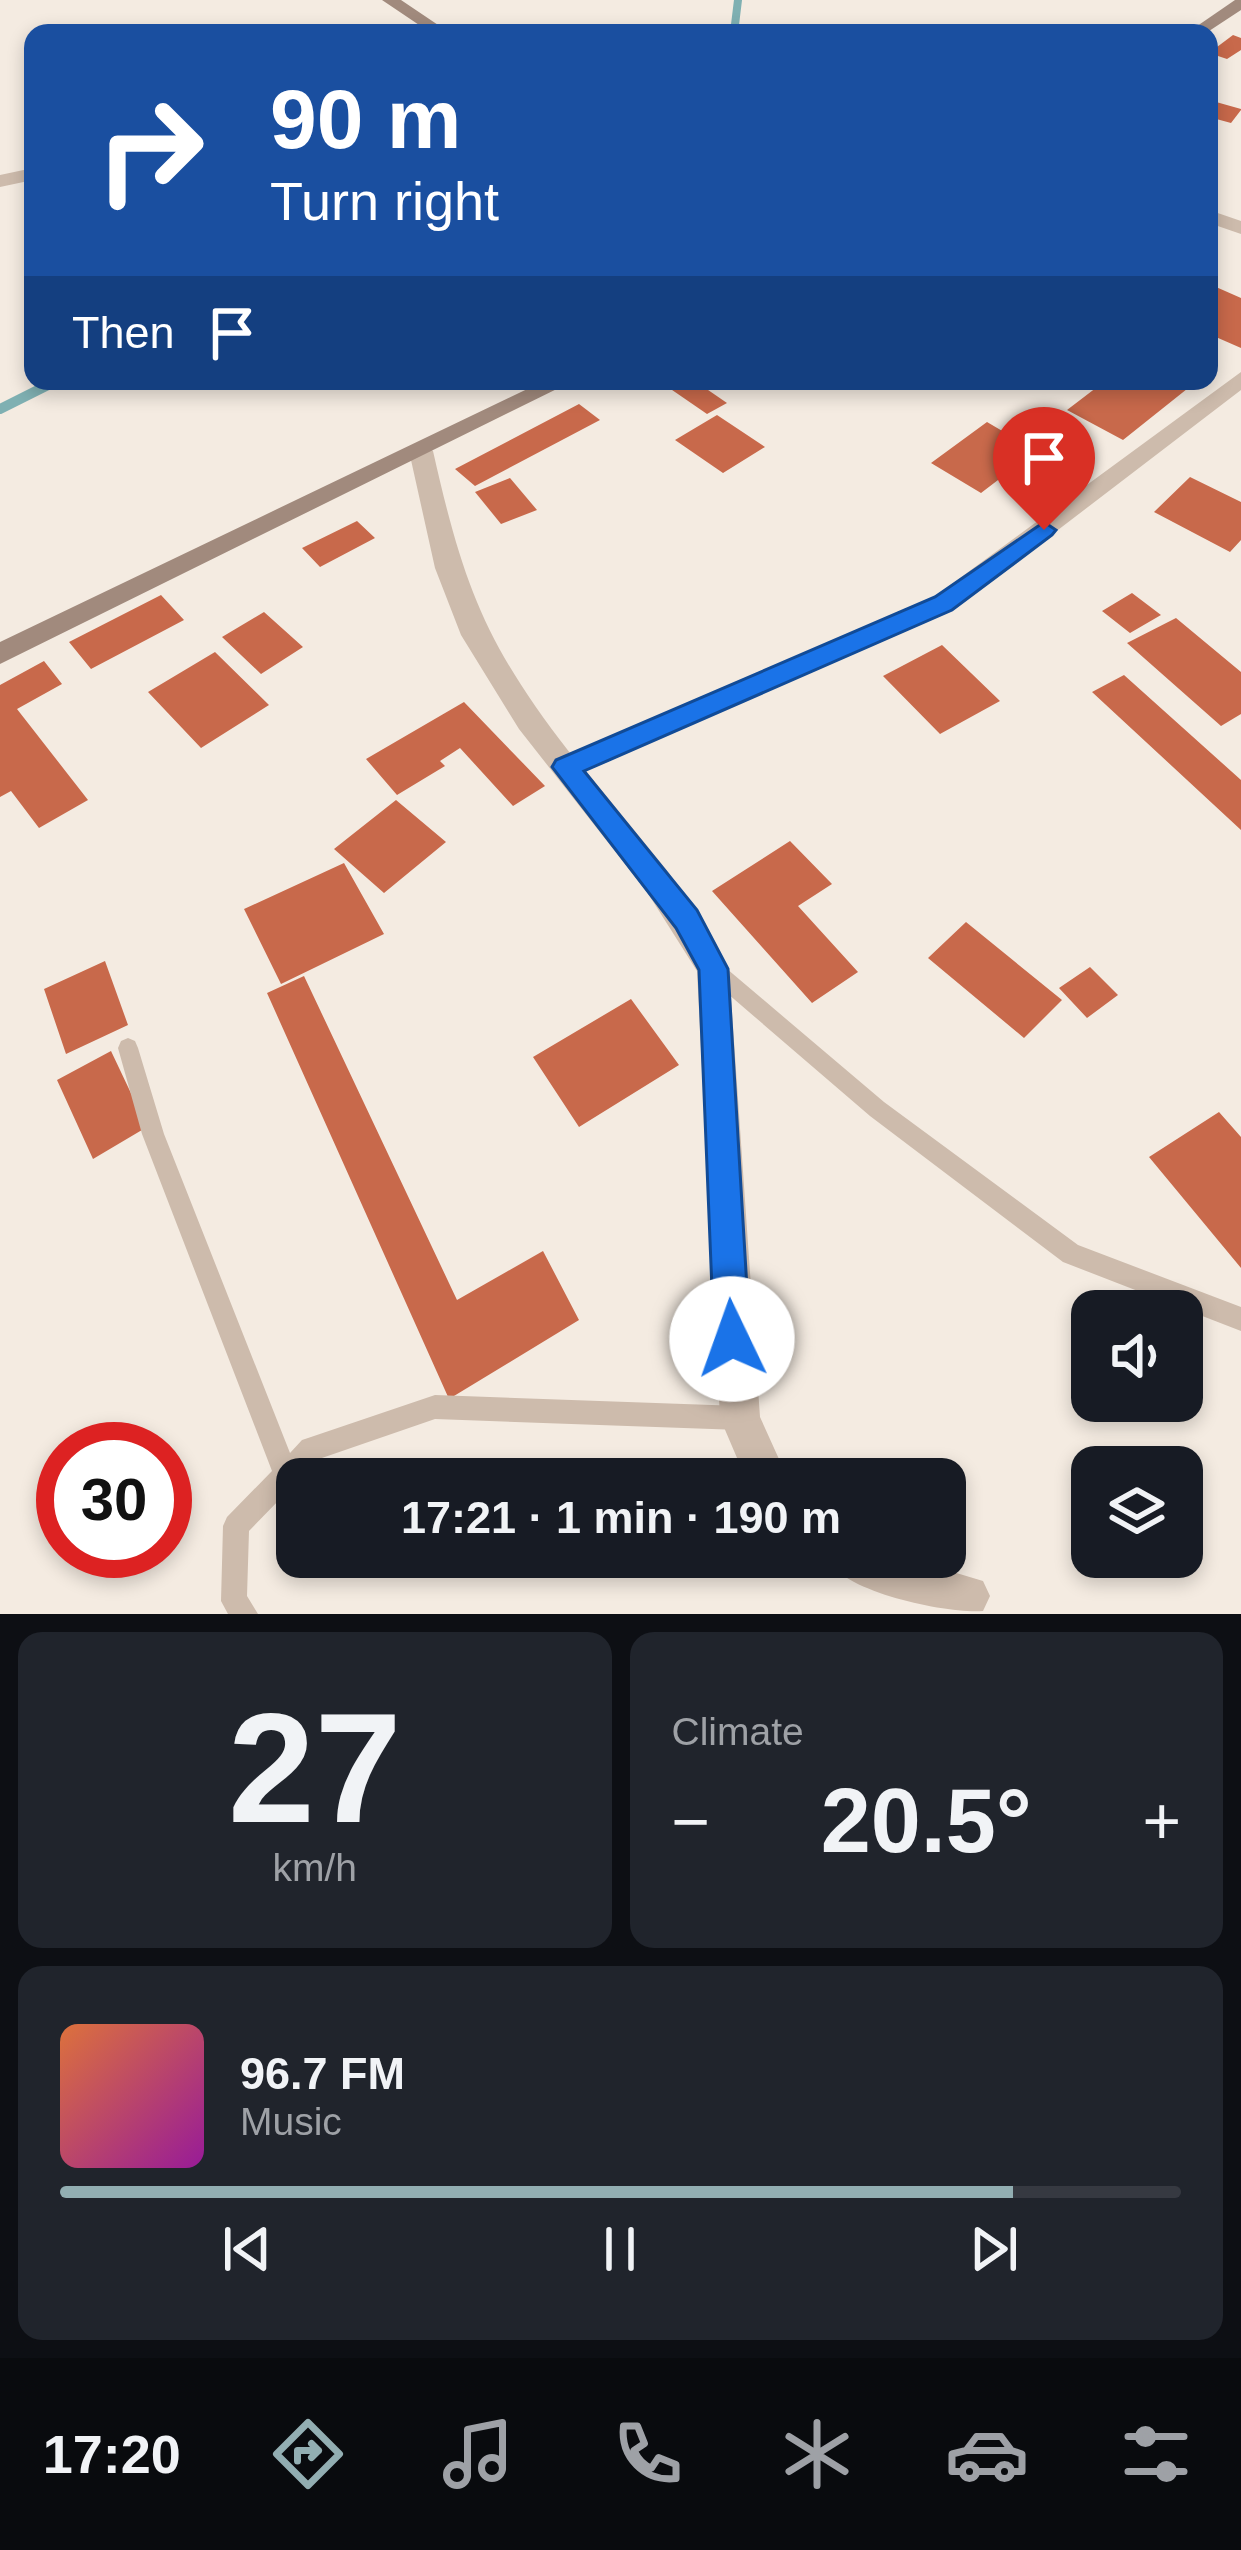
<!DOCTYPE html>
<html lang="en">
<head>
<meta charset="utf-8">
<style>
  :root { --surface:#171b24; --page:#20242c; --text:#f1f3f6; --muted:#9ea1a6; --line:#363941; --accent:#92aeb2 }
  body { margin:0; font-family:Arial,sans-serif; background:var(--page); color:var(--text); height:100vh; display:flex; flex-direction:column; font-size:45px; white-space:nowrap }
  * { box-sizing:border-box; margin:0 }
  p { font-size:39px; color:var(--muted) }
  .icon { flex:none; width:66px; height:66px; fill:none; stroke:currentColor; stroke-width:2; stroke-linecap:round; stroke-linejoin:round }
  .map { position:relative; height:1614px; overflow:hidden }
  .panel { display:flex; flex-direction:column; gap:18px; padding:18px; background:#0d0f14; flex:1 }
  .panel>* { flex:none }
  .top-card { position:absolute; left:24px; top:24px; width:1194px; height:366px; border-radius:24px; box-shadow:0 6px 18px #0003; background:#1a4fa0; color:#fff; overflow:hidden }
  .tools { position:absolute; left:1071px; top:1290px; display:grid; gap:24px }
  .tools a { display:grid; place-items:center; width:132px; height:132px; border-radius:24px; background:var(--surface); box-shadow:0 6px 18px #0003; font-size:60px }
  .speed { position:absolute; left:36px; top:1422px; display:flex; gap:24px; font-size:60px; font-weight:700; text-align:center }
  .speed>* { display:grid; place-content:center; width:156px; height:156px; border-radius:50%; background:var(--surface); box-shadow:0 6px 18px #0003; line-height:1 }
  .speed .limit { border:18px solid #d22; background:#fff; color:#111 }
  .pin { position:absolute; display:grid; place-items:center; width:102px; height:102px; color:#fff; margin:-123px -51px; border-radius:50% 50% 50% 0; rotate:-45deg; box-shadow:0 0 12px #0007 }
  .pin .icon { rotate:45deg }
  .me { position:absolute; width:132px; margin:-66px; rotate:357deg; stroke-linejoin:round; filter:drop-shadow(0 0 9px #0008) }
  .turn { display:flex; align-items:center; gap:42px; height:252px; padding:0 48px; font-size:54px }
  .turn .icon { width:156px; height:156px; stroke-width:2.5 }
  .turn b { display:block; font-size:84px; line-height:102px }
  .then { display:flex; align-items:center; height:114px; padding:0 48px; background:#0003; gap:24px; font-size:45px }
  .big { font-size:90px; font-weight:600; line-height:1.1 }
  .panel .card { flex:1; display:flex; flex-direction:column; justify-content:center; gap:18px; min-width:0; padding:0 42px; border-radius:24px; background:var(--page) }
  .panel .dial { align-items:center; gap:0 }
  .dial b { font-size:156px; line-height:1 }
  .song { display:flex; align-items:center; gap:36px }
  .cover { width:144px; height:144px; border-radius:18px; background:linear-gradient(135deg,hsl(20 70% 55%),hsl(300 70% 35%)) }
  .played { height:12px; border-radius:6px; background:linear-gradient(90deg,var(--accent) 85%,var(--line) 85%) }
  .keys { display:flex; justify-content:space-around; direction:ltr }
  .heat { display:flex; justify-content:space-between; align-items:center; font-size:66px; direction:ltr }
  .panel .tiles { flex:1; display:grid; gap:18px; grid-template-columns:1fr 1fr }
  .card:last-child { grid-column:span 2 }
  .trip { position:absolute; left:276px; top:1458px; width:690px; height:120px; border-radius:24px; background:var(--surface); box-shadow:0 6px 18px #0003; font-weight:600; line-height:120px; text-align:center }
  .menu { display:flex; height:192px; justify-content:space-around; align-items:center; background:#090b0e; color:var(--muted) }
  .menu .icon { width:84px; height:84px }
  .menu .selected { color:var(--accent) }
  .menu b { font-size:54px; color:var(--text) }
  .map>svg:first-child { display:block }
</style>
</head>
<body>
<div class="map">
<svg width="1241" height="1614" viewBox="0 0 1241 1614">
  <rect width="100%" height="100%" fill="#f4ebe1"/>
  <g fill="none" stroke-linecap="round" stroke-linejoin="round">
    <path stroke="#7fb0b2" stroke-width="8" d="M734 33 738 0"/>
    <path stroke="#7fb0b2" stroke-width="10" d="M0 409 56 381"/>
  </g>
  <path fill="#c8694b" d="M1233 35 1241 38V50L1227 59 1209 53Z
    M1209 100 1241 109V110L1231 123 1209 117Z
    M1216 287 1241 298V348L1209 334V293Z
    M659 381H695L727 403 707 414Z
    M1105 381H1197L1123 440 1067 410Z
    M579 404 600 420 475 486 455 469Z
    M717 415 765 447 723 473 675 440Z
    M987 422 1036 451 981 493 931 463Z
    M1190 477 1241 502V540L1230 552 1154 512Z
    M510 478 537 510 501 524 475 492Z
    M357 521 375 538 320 567 302 548Z
    M1132 593 1161 615 1130 633 1102 611Z
    M161 595 184 620 91 669 69 642Z
    M264 612 303 647 261 674 222 637Z
    M1176 618 1241 672V714L1221 726 1127 643Z
    M942 645 1000 701 940 734 883 676Z
    M215 652 269 705 201 748 148 692Z
    M44 661 62 684 17 709 88 800 39 828 11 791 0 797V685Z
    M1124 675 1241 780V830L1092 692Z
    M464 702 545 786 513 806 460 748 440 761 445 766 397 795 366 759Z
    M396 800 446 842 384 893 334 849Z
    M790 841 832 884 798 906 858 972 812 1003 712 891Z
    M344 863 384 934 281 984 244 909Z
    M966 922 1062 1000 1024 1038 928 958Z
    M105 961 128 1025 66 1054 44 989Z
    M1090 967 1118 995 1087 1018 1059 988Z
    M304 976 457 1300 543 1251 579 1320 449 1399 267 993Z
    M631 999 679 1065 579 1127 533 1057Z
    M111 1051 147 1127 93 1159 57 1080Z
    M1219 1112 1241 1137V1268L1149 1157Z"/>
  <g fill="none" stroke-linecap="round" stroke-linejoin="round">
    <path fill="#cdbbac" fill-rule="evenodd" d="M713 960 720 963 884 1102 1078 1245 1241 1307V1331L1063 1262 870 1116 706 975 703 969 706 963Z
      M128 1038 135 1041 138 1048 164 1134 290 1453 302 1440 311 1437 435 1395 740 1406 749 1409 752 1418 749 1427 740 1430 435 1419 319 1459 249 1531 247 1596 258 1614H228L221 1601 223 1526 227 1517 272 1471 142 1134 118 1048 121 1041Z"/>
    <path fill="#cdbbac" fill-rule="evenodd" d="M33 168V180L0 187V175Z
      M1209 210 1241 221V234L1209 223Z
      M1241 372V390L952 611 586 771 669 873 729 969 760 1417 788 1479H746L720 1418 697 971 647 892 519 729 461 635 435 568 409 451 421 443 433 451C463 584 485 644 570 753L934 597Z
      M826 1557H903L983 1581 990 1596 983 1611C948 1614 840 1592 826 1557Z"/>
    <path fill="#a18a7d" fill-rule="evenodd" d="M382 0H401L450 33H431Z
      M1235 0H1241V10L1206 33H1187Z
      M544 381H573L0 664V642Z"/>
  </g>
  <path fill="#1a73e8" stroke="#114b97" stroke-width="3" d="M1044 522 1056 530 1052 535 952 610 584 771 697 910 728 969 750 1339 745 1351 732 1356 719 1351 714 1339 699 970 676 928 552 767 556 760 935 597Z"/>
</svg>
<div class="tools">
<a><svg class="icon" aria-label="sound" viewBox="0 0 24 24"><path d="M4 9h4l5-4v14l-5-4H4zM17 9q2 3 0 6"/></svg></a>
<a><svg class="icon" aria-label="layers" viewBox="0 0 24 24"><path d="M12 4l9 5-9 5-9-5zM3 14l9 5 9-5"/></svg></a>
</div>
<div class="speed"><div class="limit">30</div></div>
<div class="pin" style="left:1044px;top:530px;background:#d93025"><svg class="icon" aria-label="arrive" viewBox="0 0 24 24"><path d="M6 21V4h12l-3 4 3 4H6"/></svg></div>
<svg class="me" style="left:732px;top:1339px" viewBox="-20 -20 40 40"><circle r="19" fill="#fff"/><path d="M0-13L10 11 0 6-10 11z" fill="#1a73e8"/></svg>
<div class="trip">17:21 · 1 min · 190 m</div>
<div class="top-card">
<div class="turn"><svg class="icon" aria-label="right" viewBox="0 0 24 24"><path d="M7 20v-9h11M14 6l5 5-5 5"/></svg><div><b>90 m</b>Turn right</div></div>
<div class="then">Then<svg class="icon" aria-label="arrive" viewBox="0 0 24 24"><path d="M6 21V4h12l-3 4 3 4H6"/></svg></div>
</div>
</div>
<section class="panel">
<div class="tiles">
<div class="card dial"><b>27</b><p>km/h</p></div>
<div class="card"><p>Climate</p>
<div class="heat"><a>−</a><b class="big">20.5°</b><a>+</a></div>
</div>
<div class="card">
<div class="song"><i class="cover"></i><div><b>96.7 FM</b><p>Music</p></div></div>
<div class="played"></div>
<div class="keys"><svg class="icon" aria-label="previous" viewBox="0 0 24 24"><path d="M18 5L8 12l10 7zM5 5v14"/></svg><svg class="icon" aria-label="pause" viewBox="0 0 24 24"><path d="M8 5v14M16 5v14"/></svg><svg class="icon" aria-label="next" viewBox="0 0 24 24"><path d="M6 5l10 7-10 7zM19 5v14"/></svg></div>
</div>
</div>
</section>
<nav class="menu">
<b>17:20</b>
<svg class="icon selected" aria-label="directions" viewBox="0 0 24 24"><path d="M12 3l9 9-9 9-9-9zM9 14v-3h6M13 9l2 2-2 2"/></svg>
<svg class="icon" aria-label="music" viewBox="0 0 24 24"><path d="M9 18V5l10-2v13"/><circle cx="6" cy="18" r="3"/><circle cx="16" cy="16" r="3"/></svg>
<svg class="icon" aria-label="phone" viewBox="0 0 24 24"><path d="M5 4h4l2 5-3 2q2 4 5 5l2-3 5 2v4C11 20 4 13 5 4z"/></svg>
<svg class="icon" aria-label="climate" viewBox="0 0 24 24"><path d="M12 3v18M4 7l16 10M4 17L20 7"/></svg>
<svg class="icon" aria-label="car" viewBox="0 0 24 24"><path d="M5 17H2v-5l4-1 3-4h7l3 4 3 1v5h-3M9 17h6M6 11h13"/><circle cx="7" cy="17" r="2"/><circle cx="17" cy="17" r="2"/></svg>
<svg class="icon" aria-label="filters" viewBox="0 0 24 24"><path d="M4 7h16M4 17h16"/><circle cx="9" cy="7" r="2"/><circle cx="15" cy="17" r="2"/></svg>
</nav>
</body>
</html>
